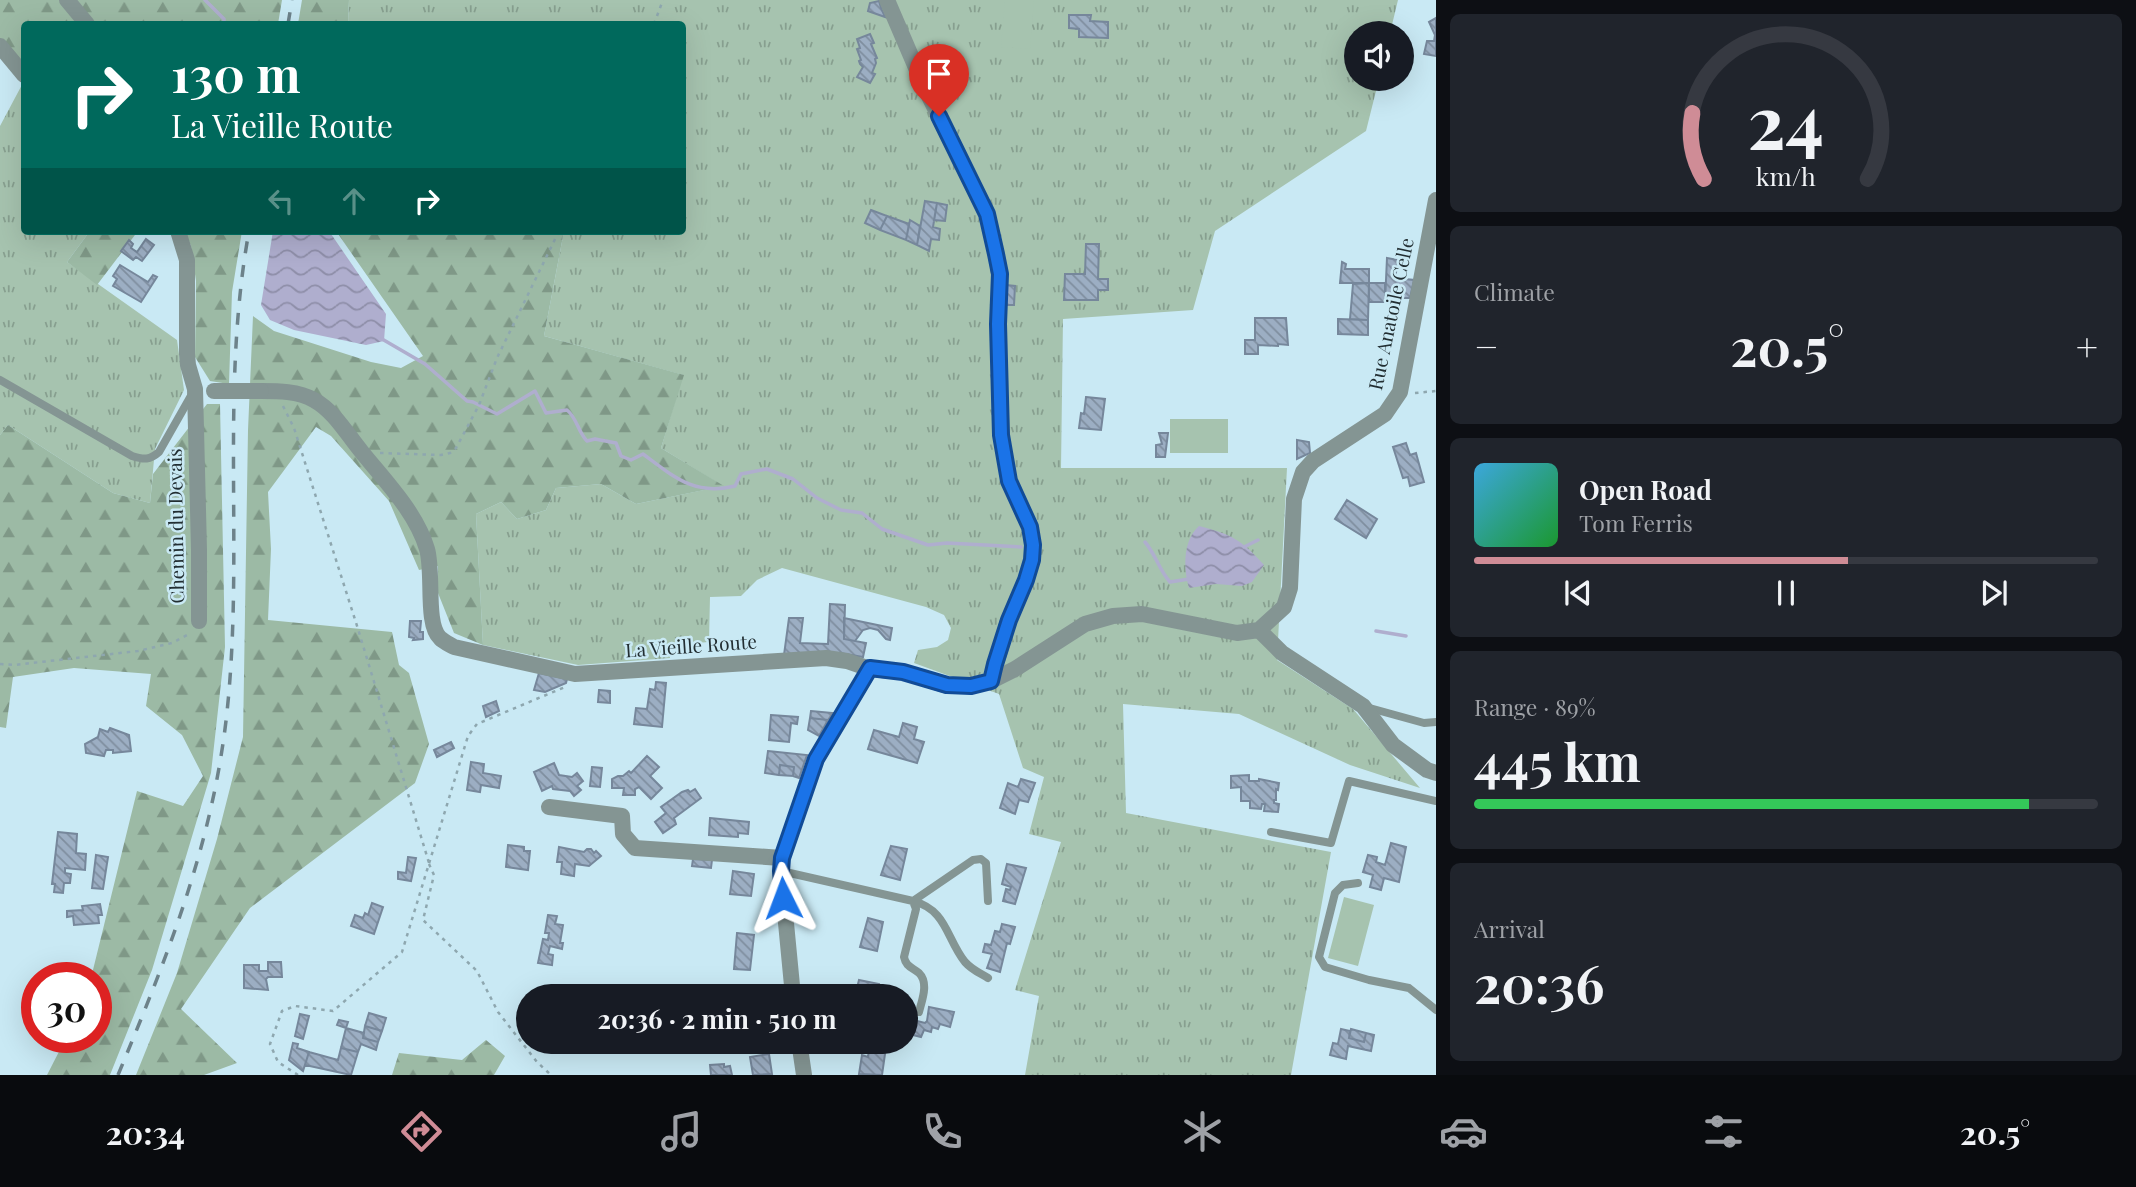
<!DOCTYPE html>
<html lang="en">
<head>
<meta charset="utf-8">
<style>
  :root { --surface:#171b24; --page:#20242c; --text:#f1f3f6; --muted:#9ea1a6; --line:#363941; --accent:#cf8c96 }
  body { margin:0; font-family:"Playfair Display",serif; background:var(--page); color:var(--text); height:100vh; display:flex; flex-direction:column; font-size:26px; white-space:nowrap }
  * { box-sizing:border-box; margin:0 }
  p { font-size:23px; color:var(--muted) }
  .icon { flex:none; width:38px; height:38px; fill:none; stroke:currentColor; stroke-width:2; stroke-linecap:round; stroke-linejoin:round }
  .map { position:relative; flex:1; overflow:hidden }
  .drawer { display:flex; flex-direction:column; gap:14px; padding:14px; background:#0d0f14; width:700px }
  .drawer>* { flex:none }
  .banner { position:absolute; left:21px; top:21px; width:665px; height:214px; border-radius:7px; box-shadow:0 7px 28px #0002; background:#00695c; color:#fff; overflow:hidden }
  .tools { position:absolute; left:1344px; top:21px; display:grid; gap:14px }
  .tools a { display:grid; place-items:center; width:70px; height:70px; border-radius:50%; background:var(--surface); box-shadow:0 7px 28px #0002; font-size:35px }
  .speed { position:absolute; left:21px; top:962px; display:flex; gap:14px; font-size:35px; font-weight:700; text-align:center }
  .speed>* { display:grid; place-content:center; width:91px; height:91px; border-radius:50%; background:var(--surface); box-shadow:0 7px 28px #0002; line-height:1 }
  .speed .limit { border:10px solid #d22; background:#fff; color:#111 }
  .pin { position:absolute; display:grid; place-items:center; width:60px; height:60px; color:#fff; margin:-72px -30px; border-radius:50% 50% 50% 0; rotate:-45deg; box-shadow:0 0 7px #0007 }
  .pin .icon { rotate:45deg }
  .me { position:absolute; width:77px; margin:-38px; rotate:357deg; stroke-linejoin:round; filter:drop-shadow(0 0 5px #0008) }
  .turn { display:flex; align-items:center; gap:24px; height:147px; padding:0 35px; font-size:32px }
  .turn .icon { width:91px; height:91px; stroke-width:2.5 }
  .turn b { display:block; font-size:49px; line-height:60px }
  .lanes { display:flex; align-items:center; height:66px; padding:0 35px; background:#0003; justify-content:center; gap:35px; direction:ltr }
  .lanes .off { opacity:.35 }
  .big { font-size:52px; font-weight:700; line-height:1.1 }
  .drawer .widget { flex:1; display:flex; flex-direction:column; justify-content:center; gap:10px; min-width:0; padding:0 24px; border-radius:10px; background:var(--page) }
  .drawer .dial { align-items:center; gap:0 }
  .dial svg { height:182px; overflow:visible; fill:none; stroke:var(--line); stroke-width:7; stroke-linecap:round; text-anchor:middle }
  .dial text { fill:var(--text); stroke:none }
  .song { display:flex; align-items:center; gap:21px }
  .cover { width:84px; height:84px; border-radius:10px; background:linear-gradient(135deg,hsl(200 70% 55%),hsl(130 70% 35%)) }
  .played { height:7px; border-radius:4px; background:linear-gradient(90deg,var(--accent) 60%,var(--line) 60%) }
  .keys { display:flex; justify-content:space-around; direction:ltr }
  .heat { display:flex; justify-content:space-between; align-items:center; font-size:38px; direction:ltr }
  .charge { height:10px; border-radius:5px; background:linear-gradient(90deg,#34c759 89%,var(--line) 0) }
  .trip { position:absolute; left:516px; top:984px; width:402px; height:70px; border-radius:35px; background:var(--surface); box-shadow:0 7px 28px #0002; font-weight:700; line-height:70px; text-align:center }
  .tab-bar { display:flex; height:112px; justify-content:space-around; align-items:center; background:#090b0e; color:var(--muted) }
  .tab-bar .icon { width:49px; height:49px }
  .tab-bar .selected { color:var(--accent) }
  .tab-bar b { font-size:32px; color:var(--text) }
  main { display:flex; flex:1; min-height:0 }
  .map>svg:first-child { display:block }
</style>
</head>
<body>
<main>
<div class="map">
<svg width="1436" height="1075" viewBox="0 0 1436 1075">
  <defs>
    <pattern id="grass-tufts" width="24" height="20" patternUnits="userSpaceOnUse" patternTransform="scale(1.75)"><rect width="24" height="20" fill="#a6c3af"/><path d="M3 7l-1-3M5 7V3M7 7l1-3M15 17l-1-3M17 17v-4M19 17l1-3" fill="none" stroke="#879f8f"/></pattern>
    <pattern id="forest-firs" width="22" height="20" patternUnits="userSpaceOnUse" patternTransform="scale(1.75)"><rect width="22" height="20" fill="#9cbaa5"/><path d="M5 1l3.5 6h-7zM16 11l3.5 6h-7z" fill="#7f9887"/></pattern>
    <pattern id="water-waves" width="16" height="10" patternUnits="userSpaceOnUse" patternTransform="scale(1.75)"><rect width="16" height="10" fill="#afaece"/><path d="M0 5q4-4 8 0t8 0" fill="none" stroke="#8e8ea8"/></pattern>
    <pattern id="building-back-hatch" width="6" height="6" patternUnits="userSpaceOnUse" patternTransform="scale(1.75)"><rect width="6" height="6" fill="#9caec3"/><path d="M-1 5l2 2M0 0l6 6M5-1l2 2" fill="none" stroke="#7f8e9f"/></pattern>
  </defs>
  <rect width="100%" height="100%" fill="#c9e9f4"/>
  <path fill="url(#grass-tufts)" d="M349 0H1398L1390 33H1356V79H1379L1366 131 1215 231 1193 310 1063 319 1061 468H1287L1277 660 1353 709 1420 788 1350 765 1239 714 1123 704 1126 813 1331 852 1291 1075H1025L1039 996 1015 990 1061 842 1029 834 1044 777 1023 768 999 694 914 663 918 650 937 647 948 640 951 628 944 615 926 607 782 568 757 580 741 596 710 597 709 642 670 645V658L578 665 483 645 476 514 501 502 517 519 546 510 556 488 601 484 636 504 723 486 661 448 683 375 544 336 564 231H682V24H348Z
    M24 81V231H90L67 262 177 340 184 390 155 449 150 503 113 493 8 425 0 435V126Z"/>
  <path fill="url(#forest-firs)" d="M0 0H282L278 24H24V82L0 54Z
    M302 0H349L348 24H298Z
    M90 231H138L97 285 67 262Z
    M185 231H242L232 292 229 384 210 381 195 357 196 281 191 246Z
    M336 231H564L544 336 684 375 661 448 724 486 636 504 601 484 556 488 546 510 517 519 501 502 476 514 483 645 454 633 438 593V566L419 570 389 501 331 436 316 427 268 492 271 549 268 620 392 632 399 665 409 673 429 744 415 783 250 908 181 1009 237 1063 204 1075H136L177 973 217 839 243 737 248 430 253 316 274 331 371 362 401 368 423 356Z
    M207 404H220L225 647 211 773 152 970 110 1075H47L66 1038H96V978H91L137 791 183 806 203 776 182 735 146 706 151 674 74 668 13 677 6 728 0 727V435L8 425 113 493 150 503 153 474Z
    M486 1040 505 1056 494 1075H392L399 1053 462 1060Z"/>
  <path fill="#a6c3af" d="M1005 0H1034L1030 49 1001 47Z
    M1170 419H1228V453H1170Z
    M1344 897 1374 905 1358 966 1328 958Z"/>
  <path fill="url(#water-waves)" d="M273 231H329L386 314 384 341 366 345 294 330 270 320 261 305Z
    M1199 526C1231 534 1242 540 1264 565L1252 582 1242 586 1216 584 1189 588C1183 568 1183 540 1199 526Z"/>
  <g fill="none" stroke-linecap="round" stroke-linejoin="round">
    <path stroke="#afaece" stroke-width="3.5" d="M205 0 224 19V24
      M382 339 425 364 467 401 473 402 497 414 535 391 546 413 567 410C577 418 578 432 587 441L595 439 616 443 621 456 631 460 643 454C674 477 694 496 735 486L741 474 767 469 793 479 817 498 841 510 862 513 882 529 928 545 947 543 1021 547
      M1145 542C1156 555 1159 570 1170 582L1189 579
      M1244 547 1258 540
      M1376 631 1406 636"/>
  </g>
  <path fill="url(#building-back-hatch)" stroke="#76879b" stroke-width="2" d="M879 1 881 8 885 17 868 11 870 3Z
    M1069 15H1091L1090 21 1108 22V38L1079 37V29L1069 28Z
    M1436 18V56L1424 54 1427 41H1434L1435 35 1429 22Z
    M870 34 874 43 871 44 877 58 875 59 876 63 872 73 875 74 870 83 857 77 863 67 860 64 859 61 861 60 857 49 860 48 857 39Z
    M925 201 937 203 933 227 940 229 939 240 931 239 929 251 917 245Z
    M937 203 947 205 945 221 934 220Z
    M871 210 887 216 880 230 865 223Z
    M887 216 909 224 906 240 880 230Z
    M910 220 920 226 917 245 906 240Z
    M146 239 154 245 142 261 136 257 133 260 121 251 129 240 133 244 131 248 137 252Z
    M1086 244H1099L1098 279H1108V290H1098V300H1064L1065 274H1085Z
    M1387 258 1398 260 1395 278 1414 280 1410 298H1394V302H1385Z
    M1342 262 1346 264 1345 269H1369V283H1340Z
    M120 265 148 282 153 275 157 277 141 302 113 286 117 279 113 276Z
    M1369 283 1368 320 1350 319 1353 284Z
    M1369 283H1385V302H1369Z
    M1006 285 1015 286 1014 305H1005Z
    M1255 318H1286L1288 345 1278 344V346L1258 345V354H1245V340H1255Z
    M1338 319 1368 320V335L1338 334Z
    M1086 397 1105 399 1101 430 1079 428 1081 413 1084 414Z
    M1159 433H1168L1165 457H1156V445L1162 444Z
    M1297 440 1309 442 1310 453 1297 459Z
    M1406 443 1410 455 1416 453 1424 482 1410 486 1408 477 1403 478 1393 447Z
    M1347 500 1377 519 1366 538 1335 519Z
    M830 604 845 605 844 639 866 643 863 657 840 653 784 655 789 618H803L800 643 828 644Z
    M844 618 892 628 890 640 886 639 878 630 870 628 863 630 855 641 844 639Z
    M410 621H421L420 632H423V639L413 640 414 638 409 637Z
    M539 673 567 679 566 683 545 692 534 690Z
    M656 682 666 683 662 727 634 724 636 708 647 709 650 689 655 690Z
    M599 690 610 691V703L598 702Z
    M496 701 499 711 486 717 483 706Z
    M811 711 833 713 828 720 810 718Z
    M771 715 798 717 797 724 791 723 789 742 769 740Z
    M810 718 828 720 819 736 808 730Z
    M903 723 917 727 914 739 924 742 917 763 868 749 874 730 899 737Z
    M110 728 129 735 131 751 113 753V750H106L104 756 86 753 85 744 98 737 100 729 108 732Z
    M451 742 454 748 437 757 434 750Z
    M768 751 807 755 799 778 793 776 794 767 780 765 779 775 765 773Z
    M647 756 659 767 650 776 662 788 651 799 639 787 635 789V795H623L624 788H612V779L618 776H623L629 771 631 773Z
    M471 762 484 764 483 773 501 776 499 788 481 785 480 792 467 790Z
    M554 763 559 775 572 777 577 773 583 781 577 786 581 790 574 796 570 791 553 789 552 786 542 791 534 772Z
    M780 765 794 767 793 776 779 775Z
    M592 767 602 768 600 787 590 786Z
    M1249 775V781H1259V779L1279 783 1278 790 1276 789V800H1274V803L1279 804 1278 812 1264 811 1265 804H1262L1261 809 1250 808V801H1241V787L1231 788V776Z
    M1021 779 1035 783 1028 802 1019 800 1015 814 1000 808 1008 783 1018 787Z
    M695 789 701 798 674 818 676 824 663 833 655 822 666 813 661 807 682 792 688 790 690 792Z
    M710 818 749 822 748 834 738 833V837L709 835Z
    M58 832 77 834 76 853 86 854 85 870 65 868V873L71 874 70 883H64L63 893 54 892 55 884H52Z
    M1391 843 1406 847 1399 882 1384 878 1381 890 1370 887 1373 875 1363 872 1368 855 1377 857 1376 862 1385 865Z
    M508 845 524 847V851H530L528 870 506 867Z
    M891 846 907 849 900 880 881 875Z
    M559 847 584 852 587 849H591L594 853 596 851 601 856 589 866 575 864 574 876 561 874 562 862H557Z
    M96 855 108 857 103 889 92 888Z
    M408 857 416 858 411 881 398 879V872L406 873Z
    M693 859 712 860 711 868 692 866Z
    M1007 864 1026 868 1015 904 1003 901 1006 889 1010 890 1011 887 1002 884Z
    M733 871 754 874 751 896 730 894Z
    M372 903 383 907 374 934 351 926 355 915 363 918 365 913 368 915Z
    M100 904 102 915H98L99 923 74 925 73 916 67 917V911L83 910 82 906Z
    M548 915 557 916 555 924 563 925 560 943H563L562 949 550 946 548 954 553 955 552 965 538 963 543 939 548 940 549 933H545Z
    M868 918 883 922 877 951 860 947Z
    M1002 924 1015 927 1010 944 1007 943 1000 972 987 968 992 954 983 952 985 944 991 945 995 931 1000 932Z
    M737 933 754 935 750 970 734 969Z
    M268 962H281L282 977H268L266 979 268 990 244 988V965H259V971H268Z
    M859 980 879 984 877 996H855Z
    M929 1007 954 1012 950 1027 940 1024 938 1029 932 1027 931 1032 924 1030 921 1037 909 1034 913 1020 925 1023 927 1021Z
    M369 1013 386 1018 382 1031 365 1026Z
    M300 1014 309 1016 303 1039 295 1036Z
    M339 1020 348 1022 346 1028 364 1033 363 1038 378 1042 376 1050 361 1044 358 1052 341 1048 346 1028 337 1025Z
    M365 1026 382 1031 378 1042 363 1038Z
    M1341 1029 1350 1031 1349 1038 1364 1042 1366 1033 1374 1035 1371 1051 1348 1046 1346 1059 1330 1055 1333 1043 1338 1044Z
    M1351 1029 1366 1033 1364 1042 1349 1038Z
    M293 1043 298 1044 297 1048 309 1052 303 1071 289 1060Z
    M870 1044 886 1047 882 1075 859 1074 862 1055 868 1057Z
    M341 1048 358 1052 351 1075 305 1065 309 1052 338 1060Z
    M769 1054 772 1074 753 1075 750 1057Z
    M724 1064V1067L730 1066 732 1075H711L710 1065Z"/>
  <g fill="none" stroke-linecap="round" stroke-linejoin="round">
    <path stroke="#8ea7af" stroke-width="2.5" stroke-dasharray="3.5 5" stroke-linecap="butt" d="M654 24 663 0
      M1415 393 1436 391
      M283 406 294 428 358 629 429 863
      M380 453 441 455 450 453 456 448 479 405 497 358 559 231
      M0 664 14 665 138 651 172 643 191 633
      M429 864 434 875 423 920 477 971 498 1012 537 1062 551 1075
      M298 1075 278 1062 270 1044 282 1011 295 1006 333 1011 402 952 468 736 477 724 565 687"/>
    <path stroke="#849593" stroke-width="8" d="M0 380 132 456C144 460 150 460 159 452L192 394
      M1366 707 1424 723 1436 722
      M1271 832 1331 843 1349 781 1436 801
      M781 871 913 901 973 860 981 859 986 863 988 901
      M1358 883 1343 885 1335 893 1319 957 1325 967 1369 980 1409 988 1436 1010
      M919 1012C922 1000 929 983 919 973 912 967 906 967 904 957L916 909 913 901C947 910 946 938 965 962 972 970 980 973 988 978"/>
    <path stroke="#849593" stroke-width="16" d="M67 0 87 24
      M887 0 923 84 987 214 1000 274 998 324 1001 435 1009 481 1030 527 1033 545 1032 560 1026 580 1009 620 991 681
      M0 46 24 75
      M178 231 187 260V354L188 365 195 389 199 550V621
      M261 391C278 391 298 391 314 400 334 411 347 434 361 451 385 481 416 512 427 549 434 573 425 624 440 638 444 642 449 644 454 647L575 674 826 658 847 661 870 669 903 672 947 686H971L991 681 1015 669 1085 624 1113 616 1142 614 1237 633 1259 630
      M1259 630 1284 607 1290 588 1294 499 1303 472 1313 461 1385 414 1400 392 1436 200
      M1259 630 1282 653 1363 706 1393 745 1427 770 1436 773
      M549 807 622 816 623 834 635 848 782 858
      M793 996 781 871 782 858 816 759 870 669
      M799 1041 804 1075"/>
    <path stroke="#6d828a" stroke-width="3.5" stroke-dasharray="12 12" stroke-linecap="butt" d="M288 24 292 0
      M118 1075C168 955 213 843 227 712 244 552 220 390 249 231"/>
    <path stroke="#849593" stroke-width="16" d="M214 391H261"/>
  </g>
  <g fill="none" stroke-linecap="round" stroke-linejoin="round">
    <g stroke="#114b97" stroke-width="18">
      <path id="route" d="M783 898 781 871 782 858 816 759 870 668 903 672 947 685 971 686 991 681 995 664 1009 620 1026 580 1032 560 1033 545 1030 527 1009 481 1001 435 998 324 1000 274 996 254 987 214 939 116"/>
    </g>
    <use href="#route" stroke="#1a73e8" stroke-width="12"/>
  </g>
  <g text-anchor="middle" stroke-width="5" stroke-linejoin="round" paint-order="stroke">
    <g font-size="19" fill="#222e32" stroke="#c9e9f4">
      <text transform="translate(1391 314) rotate(-78)" y="7">Rue Anatoile Celle</text>
      <text transform="translate(176 526) rotate(-91)" y="7">Chemin du Devais</text>
      <text transform="translate(691 646) rotate(-4)" y="7">La Vieille Route</text>
    </g>
  </g>
</svg>
<div class="tools">
<a><svg class="icon" aria-label="sound" viewBox="0 0 24 24"><path d="M4 9h4l5-4v14l-5-4H4zM17 9q2 3 0 6"/></svg></a>
</div>
<div class="speed"><div class="limit">30</div></div>
<div class="pin" style="left:939px;top:116px;background:#d93025"><svg class="icon" aria-label="arrive" viewBox="0 0 24 24"><path d="M6 21V4h12l-3 4 3 4H6"/></svg></div>
<svg class="me" style="left:783px;top:898px" viewBox="-20 -20 40 40"><path d="M0-17L14 15 0 8-14 15z" fill="#1a73e8" stroke="#fff" stroke-width="4"/></svg>
<div class="trip">20:36 · 2 min · 510 m</div>
<div class="banner">
<div class="turn"><svg class="icon" aria-label="right" viewBox="0 0 24 24"><path d="M7 20v-9h11M14 6l5 5-5 5"/></svg><div><b>130 m</b>La Vieille Route</div></div>
<div class="lanes"><svg class="icon off" aria-label="left" viewBox="0 0 24 24"><path d="M17 20v-9H6M10 6l-5 5 5 5"/></svg><svg class="icon off" aria-label="ahead" viewBox="0 0 24 24"><path d="M12 20V5M6 11l6-6 6 6"/></svg><svg class="icon" aria-label="right" viewBox="0 0 24 24"><path d="M7 20v-9h11M14 6l5 5-5 5"/></svg></div>
</div>
</div>
<section class="drawer">
<div class="widget dial"><svg viewBox="0 0 100 80">
<path d="M14 69A42 42 0 1 1 86 69"/>
<path d="M14 69A42 42 0 0 1 9 40" stroke="#cf8c96"/>
<text x="50" y="56" font-size="32" font-weight="700">24</text>
<text x="50" y="72" font-size="11">km/h</text>
</svg></div>
<div class="widget"><p>Climate</p>
<div class="heat"><a>−</a><b class="big">20.5°</b><a>+</a></div>
</div>
<div class="widget">
<div class="song"><i class="cover"></i><div><b>Open Road</b><p>Tom Ferris</p></div></div>
<div class="played"></div>
<div class="keys"><svg class="icon" aria-label="previous" viewBox="0 0 24 24"><path d="M18 5L8 12l10 7zM5 5v14"/></svg><svg class="icon" aria-label="pause" viewBox="0 0 24 24"><path d="M8 5v14M16 5v14"/></svg><svg class="icon" aria-label="next" viewBox="0 0 24 24"><path d="M6 5l10 7-10 7zM19 5v14"/></svg></div>
</div>
<div class="widget"><p>Range · 89%</p><b class="big">445 km</b><div class="charge"></div></div>
<div class="widget"><p>Arrival</p><b class="big">20:36</b></div>
</section>
</main>
<nav class="tab-bar">
<b>20:34</b>
<svg class="icon selected" aria-label="directions" viewBox="0 0 24 24"><path d="M12 3l9 9-9 9-9-9zM9 14v-3h6M13 9l2 2-2 2"/></svg>
<svg class="icon" aria-label="music" viewBox="0 0 24 24"><path d="M9 18V5l10-2v13"/><circle cx="6" cy="18" r="3"/><circle cx="16" cy="16" r="3"/></svg>
<svg class="icon" aria-label="phone" viewBox="0 0 24 24"><path d="M5 4h4l2 5-3 2q2 4 5 5l2-3 5 2v4C11 20 4 13 5 4z"/></svg>
<svg class="icon" aria-label="climate" viewBox="0 0 24 24"><path d="M12 3v18M4 7l16 10M4 17L20 7"/></svg>
<svg class="icon" aria-label="car" viewBox="0 0 24 24"><path d="M5 17H2v-5l4-1 3-4h7l3 4 3 1v5h-3M9 17h6M6 11h13"/><circle cx="7" cy="17" r="2"/><circle cx="17" cy="17" r="2"/></svg>
<svg class="icon" aria-label="filters" viewBox="0 0 24 24"><path d="M4 7h16M4 17h16"/><circle cx="9" cy="7" r="2"/><circle cx="15" cy="17" r="2"/></svg>
<b>20.5°</b>
</nav>
</body>
</html>
